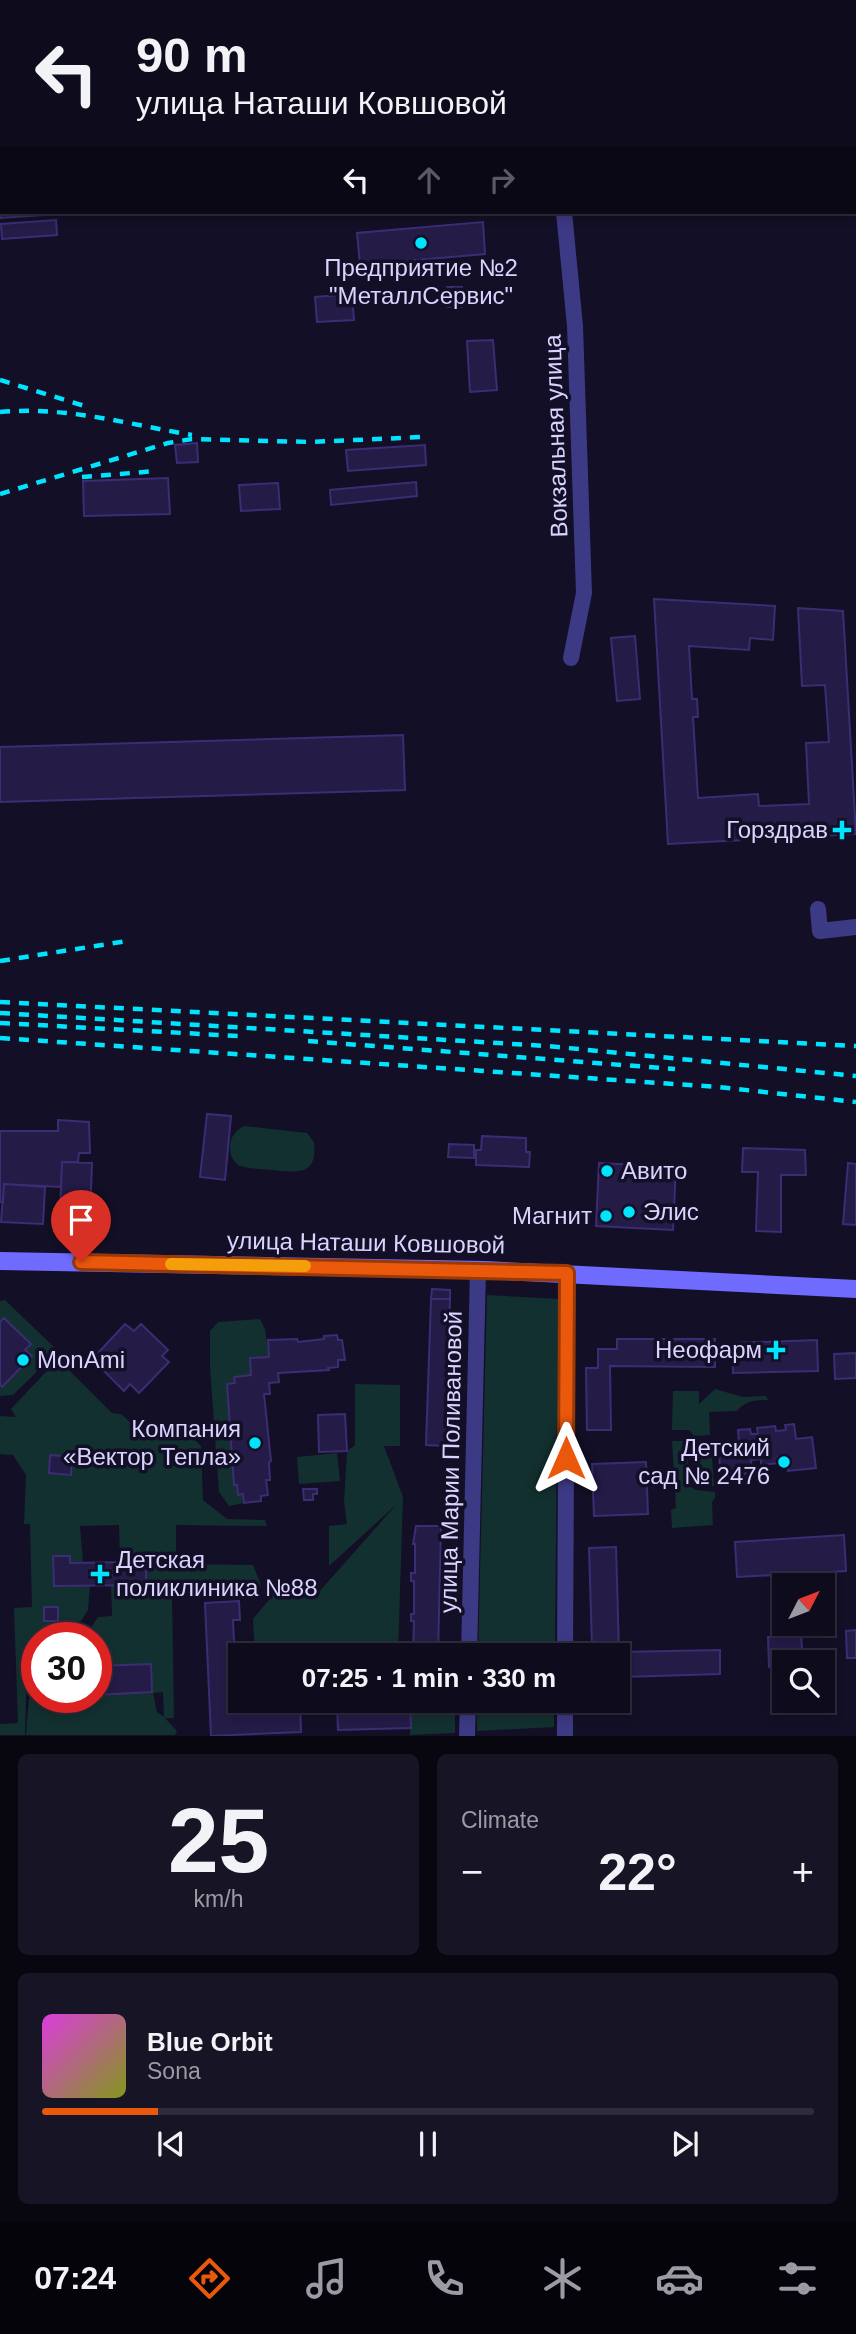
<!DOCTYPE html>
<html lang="en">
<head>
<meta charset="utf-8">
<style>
  :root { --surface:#0e0b1c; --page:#171425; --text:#f1f3f6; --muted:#9b9ba3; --line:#2e2b3b; --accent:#ea580c }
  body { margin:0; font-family:Arial,sans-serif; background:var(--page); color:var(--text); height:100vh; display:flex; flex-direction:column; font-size:26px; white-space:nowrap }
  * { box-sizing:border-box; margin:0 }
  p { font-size:23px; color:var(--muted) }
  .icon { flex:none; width:38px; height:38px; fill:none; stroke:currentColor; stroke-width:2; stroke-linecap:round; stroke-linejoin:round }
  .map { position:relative; height:1736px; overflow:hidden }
  .details { display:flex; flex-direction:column; gap:18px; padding:18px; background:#08060f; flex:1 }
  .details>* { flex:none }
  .hud { position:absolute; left:0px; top:0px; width:858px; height:214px; box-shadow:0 4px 10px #0003,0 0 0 2px var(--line); background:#0e0b1c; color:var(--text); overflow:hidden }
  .needle { width:46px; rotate:48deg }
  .controls { position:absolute; left:772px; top:1573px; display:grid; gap:14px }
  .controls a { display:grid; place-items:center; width:63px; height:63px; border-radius:0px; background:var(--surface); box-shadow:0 4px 10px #0003,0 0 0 2px var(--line); font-size:35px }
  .speed { position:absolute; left:21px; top:1622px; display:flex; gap:14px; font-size:35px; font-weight:700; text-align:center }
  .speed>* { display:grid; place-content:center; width:91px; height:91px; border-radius:50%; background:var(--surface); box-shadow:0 4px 10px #0003,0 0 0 2px var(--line); line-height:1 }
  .speed .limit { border:10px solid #d22; background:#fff; color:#111 }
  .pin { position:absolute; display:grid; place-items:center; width:60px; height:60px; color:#fff; margin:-72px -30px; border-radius:50% 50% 50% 0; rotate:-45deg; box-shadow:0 0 7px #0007 }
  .pin .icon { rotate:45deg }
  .me { position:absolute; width:77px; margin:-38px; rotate:0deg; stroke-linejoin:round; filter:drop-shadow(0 0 5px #0008) }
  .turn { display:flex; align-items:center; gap:24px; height:147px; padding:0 21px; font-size:32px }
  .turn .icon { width:91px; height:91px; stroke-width:2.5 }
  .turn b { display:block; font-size:49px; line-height:60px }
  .lanes { display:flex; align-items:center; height:66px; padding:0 21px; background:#0003; justify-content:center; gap:35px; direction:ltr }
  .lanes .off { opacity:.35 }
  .big { font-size:52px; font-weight:800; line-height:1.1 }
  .details .tile { flex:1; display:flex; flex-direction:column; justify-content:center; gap:10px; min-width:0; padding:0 24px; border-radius:10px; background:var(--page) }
  .details .dial { align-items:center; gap:0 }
  .dial b { font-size:91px; line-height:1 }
  .song { display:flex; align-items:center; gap:21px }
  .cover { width:84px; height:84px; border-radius:10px; background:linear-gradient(135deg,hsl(300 70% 55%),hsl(70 70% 35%)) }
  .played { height:7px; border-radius:4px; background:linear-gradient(90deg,var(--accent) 15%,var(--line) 15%) }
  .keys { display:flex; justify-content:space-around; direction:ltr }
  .heat { display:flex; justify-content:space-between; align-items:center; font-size:38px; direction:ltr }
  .details .tiles { flex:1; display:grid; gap:18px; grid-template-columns:1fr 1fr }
  .tile:last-child { grid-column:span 2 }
  .trip { position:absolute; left:228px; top:1643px; width:402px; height:70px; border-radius:0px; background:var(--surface); box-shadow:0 4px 10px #0003,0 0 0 2px var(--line); font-weight:800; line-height:70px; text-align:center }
  .dock { display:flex; height:112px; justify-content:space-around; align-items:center; background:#06040b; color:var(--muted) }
  .dock .icon { width:49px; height:49px }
  .dock .current { color:var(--accent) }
  .dock b { font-size:32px; color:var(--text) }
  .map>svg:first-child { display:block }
</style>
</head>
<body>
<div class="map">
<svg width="856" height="1736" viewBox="0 0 856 1736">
  <rect width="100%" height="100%" fill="#130f26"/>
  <path fill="#12302f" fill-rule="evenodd" d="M245 1126 307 1133 314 1142C318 1177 296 1172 271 1170 260 1169 248 1169 238 1165 225 1154 228 1132 245 1126Z
    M487 1295 558 1299 555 1655H478Z
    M5 1300 55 1348 53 1356 13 1395 0 1396V1384L2 1386 31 1356 25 1350 31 1344 4 1318 0 1322V1301Z
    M260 1319 265 1329 269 1357 250 1358 251 1375 234 1377 235 1383 227 1384 234 1485H237L238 1495 243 1494 244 1503 229 1506 219 1492 210 1367V1331L218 1322Z
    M58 1359 112 1413 121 1414 138 1429 176 1422 201 1446 203 1500 227 1519 265 1520 267 1526 176 1525V1564L253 1565 261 1585 256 1590 184 1589 172 1596 174 1718H165L177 1731 175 1735H26L29 1698H96V1695L152 1692 151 1664 96 1666V1638H81L91 1628 98 1617 112 1616 111 1585 146 1584V1556L128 1555V1562H120L119 1525 80 1526 83 1563H70V1556H54V1585H90L88 1610 81 1621 55 1638H37V1654L27 1661 25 1735H0V1724L18 1723 14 1608 32 1607 30 1524H24L26 1475 13 1455 0 1454V1416L16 1417 11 1409ZM50 1456 72 1457 71 1475 49 1473ZM44 1607H58V1620L44 1621ZM163 1692 164 1717 157 1712 153 1693Z
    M355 1384 400 1385V1446H384L403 1497 398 1655H255L253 1619 273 1595V1582L303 1595 318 1593 396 1505 329 1566V1526L347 1524 344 1502 347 1451 355 1445Z
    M715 1389 743 1397 766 1396 768 1400C755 1400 745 1401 737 1411L709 1412 710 1435 694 1436 689 1430H672L673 1391H699V1404Z
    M672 1441H683L687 1448 689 1486 696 1490 715 1492V1498L712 1502 713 1525 672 1528 671 1510 676 1508Z
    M711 1443 714 1486 701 1487 695 1481 694 1445Z
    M337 1453 340 1481 299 1484 297 1457Z
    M410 1701H455V1733L410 1735Z
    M477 1701H554V1727L477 1731Z"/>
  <path fill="#241b47" stroke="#3b2d73" stroke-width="2" d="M0 0 25 2H2L0 129Z
    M255 0H457L458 2H255Z
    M2 195V212H59V214L0 218Z
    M56 220 57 235 2 239 1 224Z
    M483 222 485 254 360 265 357 233Z
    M447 287H462V307H447Z
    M352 294 354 320 317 322 315 297Z
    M493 340 497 390 470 392 467 341Z
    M197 443 198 462 177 463 175 445Z
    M425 445 426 465 348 471 346 450Z
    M168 478 170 514 84 516 83 481Z
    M416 482 417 496 331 505 330 490Z
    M278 483 280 509 241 511 239 485Z
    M654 599 775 606 773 640 750 638 749 650 689 646 692 699H697L698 717H693L698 798 758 794 759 806 809 804 806 743 829 742 825 685 802 686 798 608 843 611 856 834 668 844Z
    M635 636 640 699 617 701 611 638Z
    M403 735 405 790 0 802V747Z
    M207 1114 231 1116 225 1180 200 1177Z
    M58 1120 89 1122 90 1153H79L78 1162H62L61 1187 4 1184 3 1202H0V1131H58Z
    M482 1136 526 1138V1152H530L529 1167 476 1165V1150H481Z
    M449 1144 474 1145V1158L448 1157Z
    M743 1148 805 1150 806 1175H781V1232L756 1231 758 1172H742Z
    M62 1162 92 1163 90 1215 60 1214Z
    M599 1163 676 1167 673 1230 596 1226Z
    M848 1163 856 1164V1225L843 1224Z
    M4 1184 45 1187 43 1224 1 1222Z
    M432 1289 450 1290V1299H431Z
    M431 1299H450L445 1446 426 1445Z
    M4 1318 31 1344 25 1350 32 1356 2 1387 0 1384V1322Z
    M125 1324 134 1331 141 1324 168 1350 162 1356 169 1362 139 1393 130 1384 124 1391 99 1366 105 1360 98 1353Z
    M337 1335 338 1340H342L345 1360H338V1367L328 1368 329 1370 278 1373 279 1382 269 1383 270 1394H264L271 1461 269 1462 270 1480H266L268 1495 261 1496V1501L244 1503 243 1494 238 1495 237 1485H234L227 1384 235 1383 234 1377 251 1375 250 1358 269 1357 268 1340 297 1339 298 1342 324 1339V1336Z
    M617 1339H715V1367L610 1366 611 1430H587L586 1368H598V1349H617Z
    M817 1340 818 1371 733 1373 732 1343Z
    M856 1353V1378L835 1379 834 1354Z
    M345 1414 347 1451 319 1452 318 1415Z
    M794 1424 796 1439 812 1437 816 1468 788 1471 787 1456 778 1457V1463L761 1465V1459L751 1460 752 1473 721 1476 718 1445 739 1443 738 1430 750 1429 751 1434H758L757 1428 775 1426 776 1431 786 1430 785 1425Z
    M50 1455 72 1457 71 1475 49 1473Z
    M646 1462 648 1514 594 1516 592 1464Z
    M303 1489H317V1494H313V1500H304Z
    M416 1526H441L438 1656H409L410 1653H413L414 1621H411V1614H414V1581H411V1573H415V1544H413Z
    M844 1535 846 1571 737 1577 735 1542Z
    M616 1547 619 1652 720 1650V1674L622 1677 621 1665H618V1656H602V1646H592L589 1548Z
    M128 1555H146V1585L54 1586 53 1556H70V1563L128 1562Z
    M239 1601 240 1620H233L237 1707 281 1705 280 1701H300L301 1732 211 1736 205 1603Z
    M44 1607H58V1621H44Z
    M856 1630V1658H847L846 1631Z
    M801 1635 803 1662H784V1666L769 1667 768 1637Z
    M151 1664 152 1692 96 1695V1666Z
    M37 1668V1697H35L34 1669Z
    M410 1701 411 1728 338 1730 337 1703Z"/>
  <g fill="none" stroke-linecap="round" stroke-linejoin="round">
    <path stroke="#3d3a85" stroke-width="16" d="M504 0V2
      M564 212 575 326 584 593 571 658
      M818 909 820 931 856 927
      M469 1656 478 1269
      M565 1656 567 1273
      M467 1736 468 1701
      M565 1736V1701"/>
    <path stroke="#6f6bff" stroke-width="18" d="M0 1261 485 1270 856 1289"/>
    <path stroke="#00e5ff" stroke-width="4.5" stroke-dasharray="10 9" stroke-linecap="butt" d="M0 380 88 407
      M0 412C66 406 127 424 192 435
      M82 477 156 471
      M0 494 168 443 192 439 311 442 422 437
      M0 961 127 941
      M0 1002 856 1046
      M0 1013 547 1046 856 1076
      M0 1023 238 1036
      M0 1038 718 1087 856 1102
      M308 1041 675 1069"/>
  </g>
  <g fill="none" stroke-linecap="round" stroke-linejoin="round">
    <g stroke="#983908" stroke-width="18">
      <path id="route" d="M81 1262 567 1273 566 1458"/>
    </g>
    <use href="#route" stroke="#ea580c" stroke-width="12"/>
    <path stroke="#f59e0b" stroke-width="12" d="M171 1264 305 1266"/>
  </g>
  <g fill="#00e5ff" stroke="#130f26" stroke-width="2.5">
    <circle cx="421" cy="243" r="7"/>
    <path d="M838.5 819.5h7v7h7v7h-7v7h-7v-7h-7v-7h7z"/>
    <circle cx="607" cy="1171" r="7"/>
    <circle cx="629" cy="1212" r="7"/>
    <circle cx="606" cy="1216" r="7"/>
    <path d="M772.5 1339.5h7v7h7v7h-7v7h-7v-7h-7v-7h7z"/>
    <circle cx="23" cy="1360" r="7"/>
    <circle cx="255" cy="1443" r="7"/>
    <circle cx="784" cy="1462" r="7"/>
    <path d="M96.5 1563.5h7v7h7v7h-7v7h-7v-7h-7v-7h7z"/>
  </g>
  <g text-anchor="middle" stroke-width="7" stroke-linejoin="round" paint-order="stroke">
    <g font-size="24" fill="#d9d4ff" stroke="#130f26" text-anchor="end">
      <text x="421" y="276" text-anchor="middle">Предприятие №2<tspan x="421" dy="28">"МеталлСервис"</tspan></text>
      <text x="828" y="838">Горздрав</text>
      <text x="621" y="1179" text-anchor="start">Авито</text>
      <text x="643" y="1220" text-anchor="start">Элис</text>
      <text x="592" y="1224">Магнит</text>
      <text x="762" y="1358">Неофарм</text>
      <text x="37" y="1368" text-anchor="start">MonAmi</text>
      <text x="241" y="1437">Компания<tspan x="241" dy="28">«Вектор Тепла»</tspan></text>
      <text x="770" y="1456">Детский<tspan x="770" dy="28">сад № 2476</tspan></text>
      <text x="116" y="1568" text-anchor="start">Детская<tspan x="116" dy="28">поликлиника №88</tspan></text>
    </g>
    <g font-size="24" fill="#d9d4ff" stroke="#130f26">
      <text transform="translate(556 436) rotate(-92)" y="8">Вокзальная улица</text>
      <text transform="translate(366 1243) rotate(1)" y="8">улица Наташи Ковшовой</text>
      <text transform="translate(451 1462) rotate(-89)" y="8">улица Марии Поливановой</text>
    </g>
  </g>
</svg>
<div class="controls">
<a><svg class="needle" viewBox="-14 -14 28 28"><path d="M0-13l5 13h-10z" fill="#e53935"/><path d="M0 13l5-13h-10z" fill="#9b9ba3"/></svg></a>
<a><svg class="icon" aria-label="search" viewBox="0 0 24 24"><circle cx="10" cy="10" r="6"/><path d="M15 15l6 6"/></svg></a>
</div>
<div class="speed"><div class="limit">30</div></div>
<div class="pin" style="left:81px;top:1262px;background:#d93025"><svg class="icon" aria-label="arrive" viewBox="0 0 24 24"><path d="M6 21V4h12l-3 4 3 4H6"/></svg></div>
<svg class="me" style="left:566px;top:1458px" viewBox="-20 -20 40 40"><path d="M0-17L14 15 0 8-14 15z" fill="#ea580c" stroke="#fff" stroke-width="4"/></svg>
<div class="trip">07:25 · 1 min · 330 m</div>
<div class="hud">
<div class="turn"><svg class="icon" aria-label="left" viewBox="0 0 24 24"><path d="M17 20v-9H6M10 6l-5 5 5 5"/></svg><div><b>90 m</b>улица Наташи Ковшовой</div></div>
<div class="lanes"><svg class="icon" aria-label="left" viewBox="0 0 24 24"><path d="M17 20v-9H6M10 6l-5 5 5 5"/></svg><svg class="icon off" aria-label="ahead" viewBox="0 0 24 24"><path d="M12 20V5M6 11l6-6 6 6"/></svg><svg class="icon off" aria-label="right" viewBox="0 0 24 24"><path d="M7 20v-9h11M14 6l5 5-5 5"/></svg></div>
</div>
</div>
<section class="details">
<div class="tiles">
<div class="tile dial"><b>25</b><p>km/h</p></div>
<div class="tile"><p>Climate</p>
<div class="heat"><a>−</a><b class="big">22°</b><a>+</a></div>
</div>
<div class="tile">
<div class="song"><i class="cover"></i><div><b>Blue Orbit</b><p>Sona</p></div></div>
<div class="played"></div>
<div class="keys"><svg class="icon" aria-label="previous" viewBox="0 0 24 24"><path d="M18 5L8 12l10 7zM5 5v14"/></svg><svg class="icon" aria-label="pause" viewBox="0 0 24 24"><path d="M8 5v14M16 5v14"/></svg><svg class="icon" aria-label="next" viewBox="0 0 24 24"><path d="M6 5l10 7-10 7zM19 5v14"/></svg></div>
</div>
</div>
</section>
<nav class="dock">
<b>07:24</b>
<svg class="icon current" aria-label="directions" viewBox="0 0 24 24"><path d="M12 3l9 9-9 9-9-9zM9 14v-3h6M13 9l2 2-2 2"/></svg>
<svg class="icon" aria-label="music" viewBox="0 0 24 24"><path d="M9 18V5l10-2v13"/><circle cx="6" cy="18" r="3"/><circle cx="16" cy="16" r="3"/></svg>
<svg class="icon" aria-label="phone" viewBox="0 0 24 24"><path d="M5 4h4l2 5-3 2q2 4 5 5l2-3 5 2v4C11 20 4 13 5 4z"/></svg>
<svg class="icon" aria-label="climate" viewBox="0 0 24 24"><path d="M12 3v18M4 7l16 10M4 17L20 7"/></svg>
<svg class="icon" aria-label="car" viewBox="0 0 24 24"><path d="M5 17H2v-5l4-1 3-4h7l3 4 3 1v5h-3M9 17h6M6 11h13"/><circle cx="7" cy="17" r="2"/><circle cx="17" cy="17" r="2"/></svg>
<svg class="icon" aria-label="filters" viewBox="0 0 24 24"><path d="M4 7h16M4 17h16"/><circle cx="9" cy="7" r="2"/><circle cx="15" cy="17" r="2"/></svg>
</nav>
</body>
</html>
